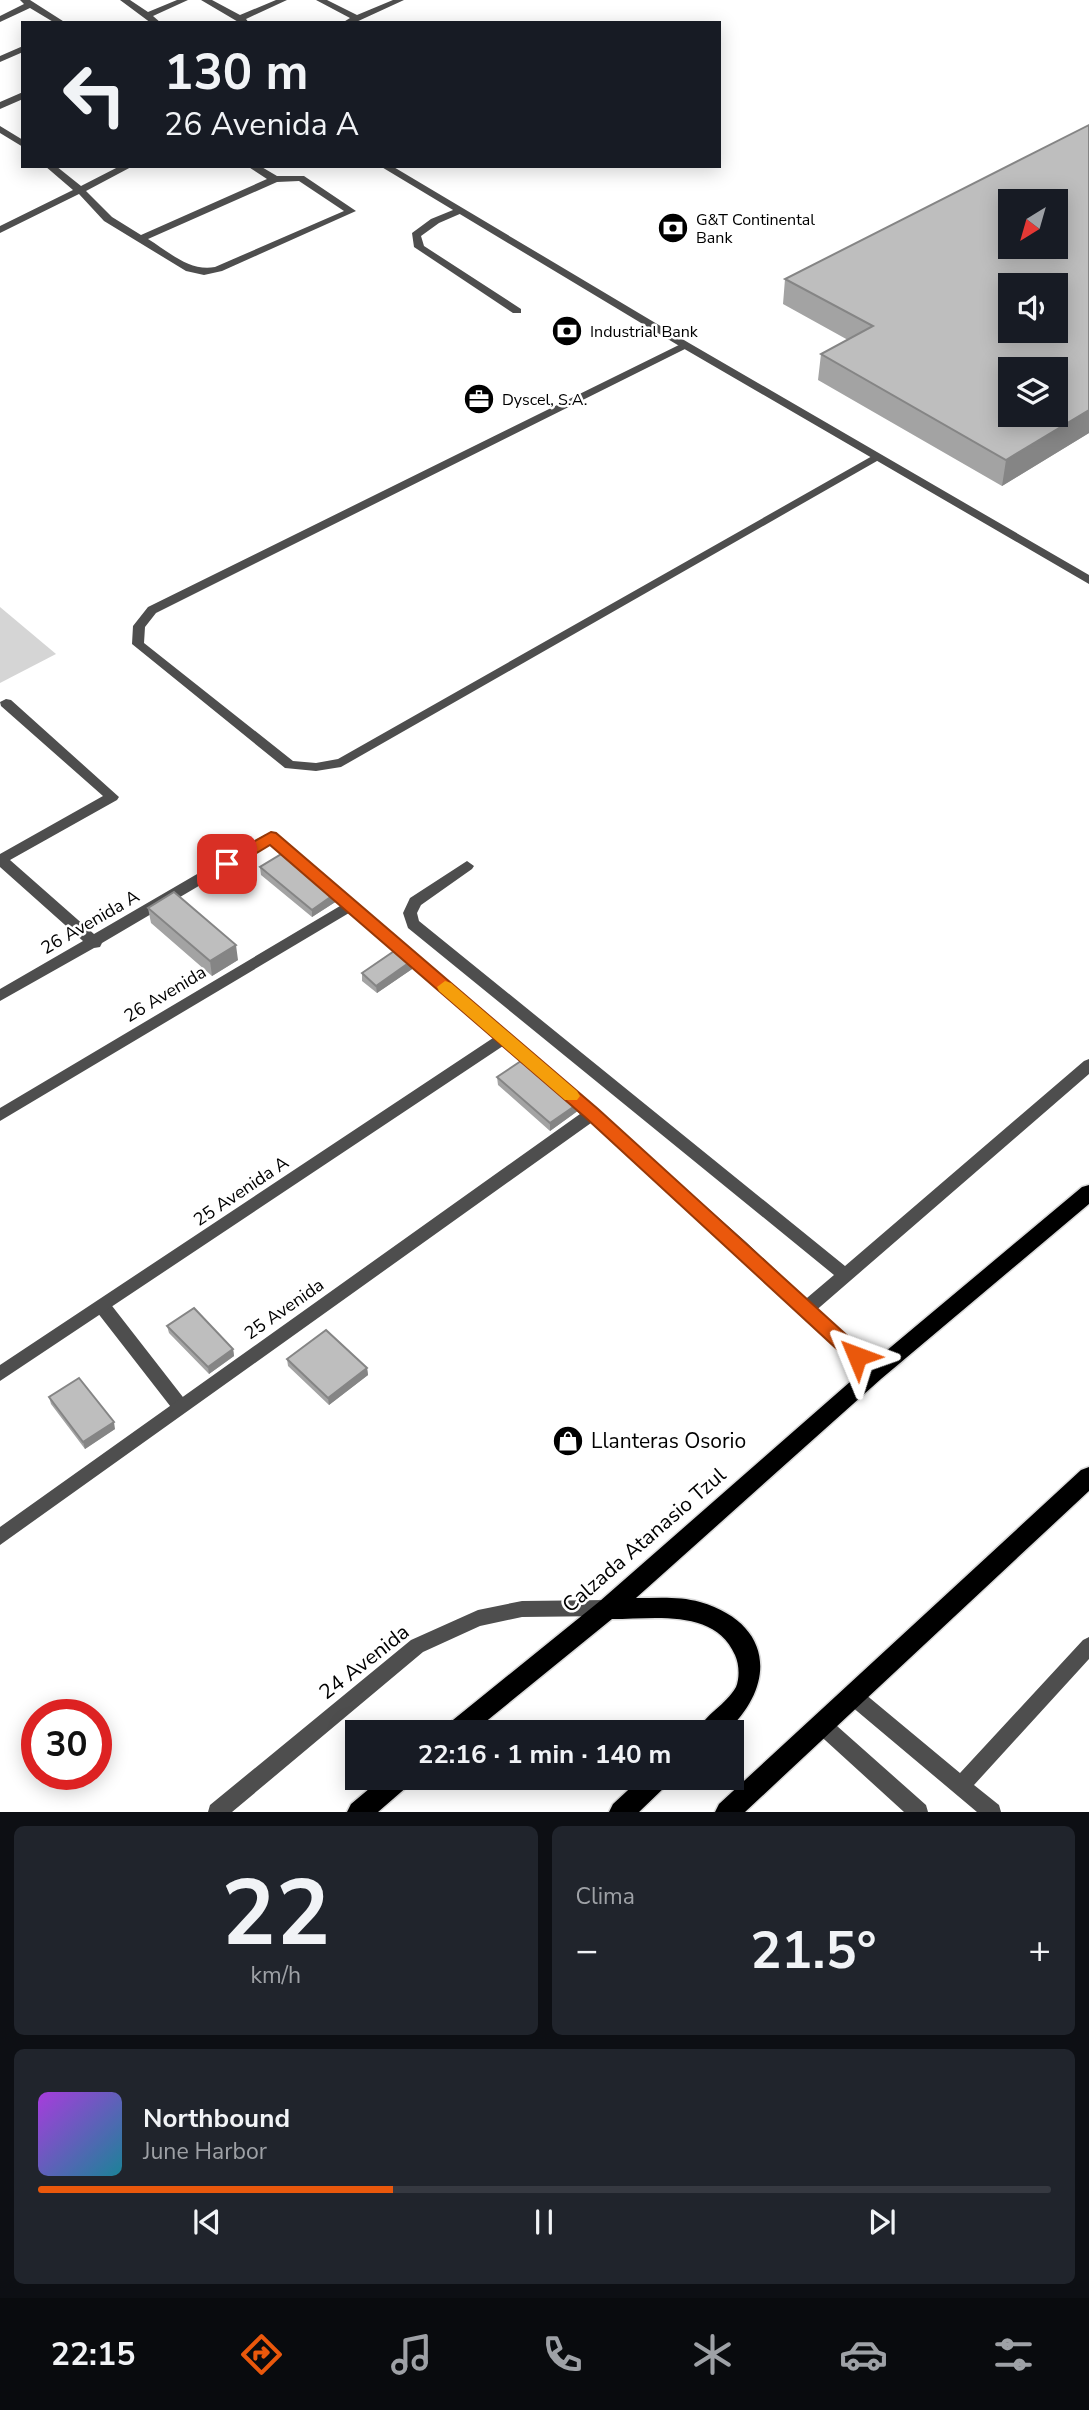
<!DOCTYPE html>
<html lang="es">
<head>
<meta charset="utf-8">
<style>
  :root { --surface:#171b24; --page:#20242c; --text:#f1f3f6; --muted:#9ea1a6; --line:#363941; --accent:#ea580c }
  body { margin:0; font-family:"Nunito Sans",sans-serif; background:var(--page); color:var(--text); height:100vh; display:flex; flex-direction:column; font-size:26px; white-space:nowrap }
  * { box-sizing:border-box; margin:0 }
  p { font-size:23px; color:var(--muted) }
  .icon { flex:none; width:38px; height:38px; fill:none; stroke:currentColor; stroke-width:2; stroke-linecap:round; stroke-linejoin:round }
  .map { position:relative; height:1812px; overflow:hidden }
  .sheet { display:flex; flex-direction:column; gap:14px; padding:14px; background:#0d0f14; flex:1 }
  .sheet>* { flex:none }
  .hud { position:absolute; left:21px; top:21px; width:700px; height:147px; border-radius:0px; box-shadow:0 4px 18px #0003; background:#171b24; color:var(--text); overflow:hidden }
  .needle { width:46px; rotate:217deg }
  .controls { position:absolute; left:998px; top:189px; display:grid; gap:14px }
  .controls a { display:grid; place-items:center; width:70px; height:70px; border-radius:0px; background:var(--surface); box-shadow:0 4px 18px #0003; font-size:35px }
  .speed { position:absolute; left:21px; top:1699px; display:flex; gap:14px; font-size:35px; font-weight:700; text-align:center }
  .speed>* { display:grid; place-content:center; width:91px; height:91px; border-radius:50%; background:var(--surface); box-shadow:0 4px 18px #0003; line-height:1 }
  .speed .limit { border:10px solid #d22; background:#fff; color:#111 }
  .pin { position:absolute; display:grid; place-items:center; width:60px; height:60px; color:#fff; margin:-30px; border-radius:14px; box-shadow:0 4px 10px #0006 }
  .me { position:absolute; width:77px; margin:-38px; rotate:314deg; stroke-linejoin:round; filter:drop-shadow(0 0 5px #0008) }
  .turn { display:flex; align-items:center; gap:24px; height:147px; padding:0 28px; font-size:32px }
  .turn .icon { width:91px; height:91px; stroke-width:2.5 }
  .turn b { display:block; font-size:49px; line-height:60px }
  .big { font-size:52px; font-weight:700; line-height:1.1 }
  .sheet .widget { flex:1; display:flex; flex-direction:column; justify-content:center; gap:10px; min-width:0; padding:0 24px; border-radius:10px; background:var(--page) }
  .sheet .dial { align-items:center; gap:0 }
  .dial b { font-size:91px; line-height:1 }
  .song { display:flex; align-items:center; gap:21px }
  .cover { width:84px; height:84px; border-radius:10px; background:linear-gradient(135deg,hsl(280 70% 55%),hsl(190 70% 35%)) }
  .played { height:7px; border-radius:4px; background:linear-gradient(90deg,var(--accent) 35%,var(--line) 35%) }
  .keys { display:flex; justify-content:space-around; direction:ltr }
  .heat { display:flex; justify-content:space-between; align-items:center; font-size:38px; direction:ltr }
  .sheet .tiles { flex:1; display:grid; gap:14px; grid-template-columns:1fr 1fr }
  .widget:last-child { grid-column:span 2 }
  .trip { position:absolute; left:345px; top:1720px; width:399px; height:70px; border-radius:0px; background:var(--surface); box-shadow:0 4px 18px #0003; font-weight:700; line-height:70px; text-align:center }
  .tabs { display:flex; height:112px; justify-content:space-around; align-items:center; background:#090b0e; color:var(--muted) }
  .tabs .icon { width:49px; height:49px }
  .tabs .selected { color:var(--accent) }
  .tabs b { font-size:32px; color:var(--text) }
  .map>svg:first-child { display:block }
</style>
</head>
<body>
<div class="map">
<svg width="1089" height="1812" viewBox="0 0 1089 1812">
  <rect width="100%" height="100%" fill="#fff"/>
  <path fill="#d5d5d5" d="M0 607 56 654 0 683Z"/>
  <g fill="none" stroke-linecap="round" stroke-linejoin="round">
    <g stroke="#dbdbdb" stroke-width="3">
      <path id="primary" d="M1089 1185V1204L881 1379 636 1598C657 1598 680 1596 700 1602 772 1623 778 1684 726 1732H697C705 1714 726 1705 736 1687 740 1677 739 1664 735 1655 715 1608 653 1619 612 1619L473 1732H444L448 1724 600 1601 867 1367 1082 1187Z
        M1089 1467V1491L745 1812H715L719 1804 1081 1470Z
        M382 1778H412L408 1786 378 1812H347L351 1804Z
        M641 1778H670L666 1786 639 1812H609L613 1804Z"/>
    </g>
    <path fill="#4e4e4e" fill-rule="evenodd" d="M20 0H30L66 23H55L30 8 0 22V16L24 4Z
      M120 0H130L148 12 177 0H188L153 16 161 23H151Z
      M201 0H212L240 15 276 0H287L246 19 249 23H240Z
      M316 0H327L357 15 393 0H404L354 23H342L350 18Z
      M23 46V52L0 62V56Z
      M23 92V99L0 109V102Z
      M0 126 23 140V147L0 133Z
      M45 166H56L81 186 120 166H133L86 191 112 217 141 235 267 179 247 166H260L277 176H304L356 211 222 271 204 275 186 271 104 221 79 194 0 233V226L73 190ZM299 181 344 211 215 267C190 272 169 252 148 239L277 182Z
      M458 208 462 209V213L439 223 421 236 424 246 521 309V313H513L414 247 412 233 431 219Z
      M685 342 690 345 689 347 156 613 145 627 144 643 293 761 316 763 338 759 874 455 878 454 884 457 341 767 316 771 285 768 132 644 133 626 148 607Z
      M467 861 474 866 472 869 421 905 417 913 419 921 845 1266 1084 1061 1089 1059V1074L813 1313 807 1315 801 1313 799 1308 801 1303 834 1275 408 928 403 913 410 898Z
      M103 1300 109 1302 186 1401 188 1406 186 1411 180 1413 174 1411 97 1312 95 1307 97 1302Z
      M1089 1637V1659L974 1785 999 1805 1001 1812H977L845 1701 843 1695 845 1689 852 1686 859 1689 960 1773 1083 1640Z
      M821 1715 828 1718 926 1805 928 1812H904L814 1730 812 1724 814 1718Z"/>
    <path fill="#4e4e4e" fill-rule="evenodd" d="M380 166H392L689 343 1089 575V584L681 347Z
      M6 699 11 700 119 797 117 800 10 860 94 934 266 834H276L306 862 304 865H294L270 844 102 943 100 947 94 948 0 1001V989L83 941 0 867V854L103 796 1 706 0 702Z
      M325 880 330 881 355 902 597 1110 746 1242 880 1368 882 1373 880 1378 874 1380 868 1378 734 1252 591 1123 0 1545V1527L580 1114 503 1046 0 1381V1365L493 1038 349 913 0 1121V1108L340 906 318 885Z
      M608 1600 614 1602 617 1608 614 1614 608 1616 522 1617 480 1626 423 1652 232 1812H208L210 1805 411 1640 478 1610 522 1601Z"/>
    <use href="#primary" fill="#000" fill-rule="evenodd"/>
  </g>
  <path fill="#a3a3a3" d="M1089 125V433L1002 486 818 380 821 354 848 340 783 304 785 279Z
    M260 867 340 899 312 917 261 875Z
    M148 908 238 960 212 976 151 923Z
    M418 965 377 993 362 981V973Z
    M497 1077 579 1110 550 1131 498 1085Z
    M167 1326 233 1349 234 1356 209 1374 169 1333Z
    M287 1359 367 1368 368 1375 329 1405 288 1366Z
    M49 1397 115 1429 85 1449 51 1404Z"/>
  <path fill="#858585" d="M1089 410V433L1002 486 1006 460Z
    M339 891 340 899 312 917V910Z
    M236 945 238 960 212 976 210 961Z
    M417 957 418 965 377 993 376 986Z
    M579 1103V1110L550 1131V1123Z
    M233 1349 234 1356 209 1374 208 1367Z
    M367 1368 368 1375 329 1405 328 1398Z
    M114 1422 115 1429 85 1449 83 1442Z"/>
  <path fill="#bebebe" stroke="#858585" stroke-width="2" fill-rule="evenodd" d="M1089 125V410L1006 460 821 354 873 326 785 279ZM1010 201H1055V247H1010ZM1010 285H1055V331H1010ZM1010 369H1055V415H1010Z
    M288 850 339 891 312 910 260 867Z
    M174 892 236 945 210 961 148 908Z
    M403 945 417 957 376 986 362 973Z
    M527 1057 579 1103 550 1123 497 1077Z
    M194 1308 233 1349 208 1367 167 1326Z
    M326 1330 367 1368 328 1398 287 1359Z
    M79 1378 114 1422 83 1442 49 1397Z"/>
  <path fill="#ea580c" stroke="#983908" stroke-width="2" d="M271 832 276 833 598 1109 864 1351 867 1356 864 1362 857 1364 851 1362 586 1118 270 845 232 868H221L219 864 221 860Z"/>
  <path fill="#f59e0b" d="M445 981 451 983 577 1091 580 1096 577 1100H565L439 991 437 987Z"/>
  <defs>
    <g id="bank-disc" transform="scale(1.575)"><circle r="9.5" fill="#000" stroke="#fff"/><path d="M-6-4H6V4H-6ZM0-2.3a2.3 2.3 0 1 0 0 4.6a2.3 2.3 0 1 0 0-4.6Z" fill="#fff"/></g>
    <g id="office-disc" transform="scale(1.575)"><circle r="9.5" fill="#000" stroke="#fff"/><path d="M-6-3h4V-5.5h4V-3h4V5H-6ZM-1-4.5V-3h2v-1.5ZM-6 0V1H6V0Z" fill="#fff"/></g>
    <g id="shop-disc" transform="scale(1.575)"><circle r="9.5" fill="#000" stroke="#fff"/><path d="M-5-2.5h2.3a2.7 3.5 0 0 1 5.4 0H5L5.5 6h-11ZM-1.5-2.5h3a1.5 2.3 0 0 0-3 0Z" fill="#fff"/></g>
  </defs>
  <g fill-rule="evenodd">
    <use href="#bank-disc" x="673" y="228"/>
    <use href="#bank-disc" x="567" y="331"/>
    <use href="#office-disc" x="479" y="399"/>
    <use href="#shop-disc" x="568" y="1441"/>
  </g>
  <g text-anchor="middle" stroke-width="5" stroke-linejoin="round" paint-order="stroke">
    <g font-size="16" fill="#000" stroke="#fff" text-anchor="start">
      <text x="696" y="225">G&amp;T Continental<tspan x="696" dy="18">Bank</tspan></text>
      <text x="590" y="337">Industrial Bank</text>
      <text x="502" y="405">Dyscel, S.A.</text>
    </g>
    <g font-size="18" fill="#000" stroke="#fff">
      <text transform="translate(90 922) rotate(-30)" y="6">26 Avenida A</text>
      <text transform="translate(165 994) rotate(-31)" y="6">26 Avenida</text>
      <text transform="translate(241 1191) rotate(-34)" y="6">25 Avenida A</text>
      <text transform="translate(284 1309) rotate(-35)" y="6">25 Avenida</text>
    </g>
    <g font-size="21" fill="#000" stroke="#fff" text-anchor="start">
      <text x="591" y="1448">Llanteras Osorio</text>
    </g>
    <g font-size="21" fill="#000" stroke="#fff">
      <text transform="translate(644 1540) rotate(-41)" y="7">Calzada Atanasio Tzul</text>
      <text transform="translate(364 1662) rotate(-38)" y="7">24 Avenida</text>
    </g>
  </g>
</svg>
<div class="controls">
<a><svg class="needle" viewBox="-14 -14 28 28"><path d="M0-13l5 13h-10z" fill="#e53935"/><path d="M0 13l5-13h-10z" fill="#9ea1a6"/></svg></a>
<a><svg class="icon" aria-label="sound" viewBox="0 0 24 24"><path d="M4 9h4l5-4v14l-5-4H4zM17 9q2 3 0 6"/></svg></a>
<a><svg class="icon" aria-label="layers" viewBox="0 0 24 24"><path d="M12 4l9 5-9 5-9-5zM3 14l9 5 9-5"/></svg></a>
</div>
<div class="speed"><div class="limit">30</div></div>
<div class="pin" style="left:227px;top:864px;background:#d93025"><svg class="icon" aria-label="arrive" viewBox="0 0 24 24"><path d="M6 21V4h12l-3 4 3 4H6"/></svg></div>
<svg class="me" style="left:857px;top:1356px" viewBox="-20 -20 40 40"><path d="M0-17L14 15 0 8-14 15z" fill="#ea580c" stroke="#fff" stroke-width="4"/></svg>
<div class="trip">22:16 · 1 min · 140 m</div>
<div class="hud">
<div class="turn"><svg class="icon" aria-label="left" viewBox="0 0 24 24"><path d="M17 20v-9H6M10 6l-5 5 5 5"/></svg><div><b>130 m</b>26 Avenida A</div></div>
</div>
</div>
<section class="sheet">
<div class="tiles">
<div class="widget dial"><b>22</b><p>km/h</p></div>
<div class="widget"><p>Clima</p>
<div class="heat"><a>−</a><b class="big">21.5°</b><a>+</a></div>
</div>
<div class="widget">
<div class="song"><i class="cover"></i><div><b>Northbound</b><p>June Harbor</p></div></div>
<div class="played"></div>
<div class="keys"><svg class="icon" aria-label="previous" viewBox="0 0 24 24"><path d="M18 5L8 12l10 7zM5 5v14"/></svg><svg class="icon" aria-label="pause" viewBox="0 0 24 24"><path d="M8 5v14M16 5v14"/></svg><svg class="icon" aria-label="next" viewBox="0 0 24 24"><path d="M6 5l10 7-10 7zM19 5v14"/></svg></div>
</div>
</div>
</section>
<nav class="tabs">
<b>22:15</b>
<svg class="icon selected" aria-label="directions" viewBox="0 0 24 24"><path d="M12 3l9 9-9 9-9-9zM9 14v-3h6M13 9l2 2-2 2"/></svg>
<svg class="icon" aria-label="music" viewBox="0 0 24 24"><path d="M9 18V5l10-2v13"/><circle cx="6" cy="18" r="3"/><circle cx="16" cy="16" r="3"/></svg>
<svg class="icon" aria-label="phone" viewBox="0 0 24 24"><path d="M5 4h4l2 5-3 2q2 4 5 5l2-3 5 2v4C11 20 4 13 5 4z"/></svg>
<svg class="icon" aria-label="climate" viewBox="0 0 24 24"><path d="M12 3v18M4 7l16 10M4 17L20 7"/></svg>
<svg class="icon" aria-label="car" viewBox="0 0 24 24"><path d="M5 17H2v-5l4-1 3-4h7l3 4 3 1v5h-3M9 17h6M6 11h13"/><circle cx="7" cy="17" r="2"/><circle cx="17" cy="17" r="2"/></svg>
<svg class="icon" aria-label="filters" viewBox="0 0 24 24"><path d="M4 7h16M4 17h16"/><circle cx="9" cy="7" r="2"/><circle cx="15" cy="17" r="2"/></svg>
</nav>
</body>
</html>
